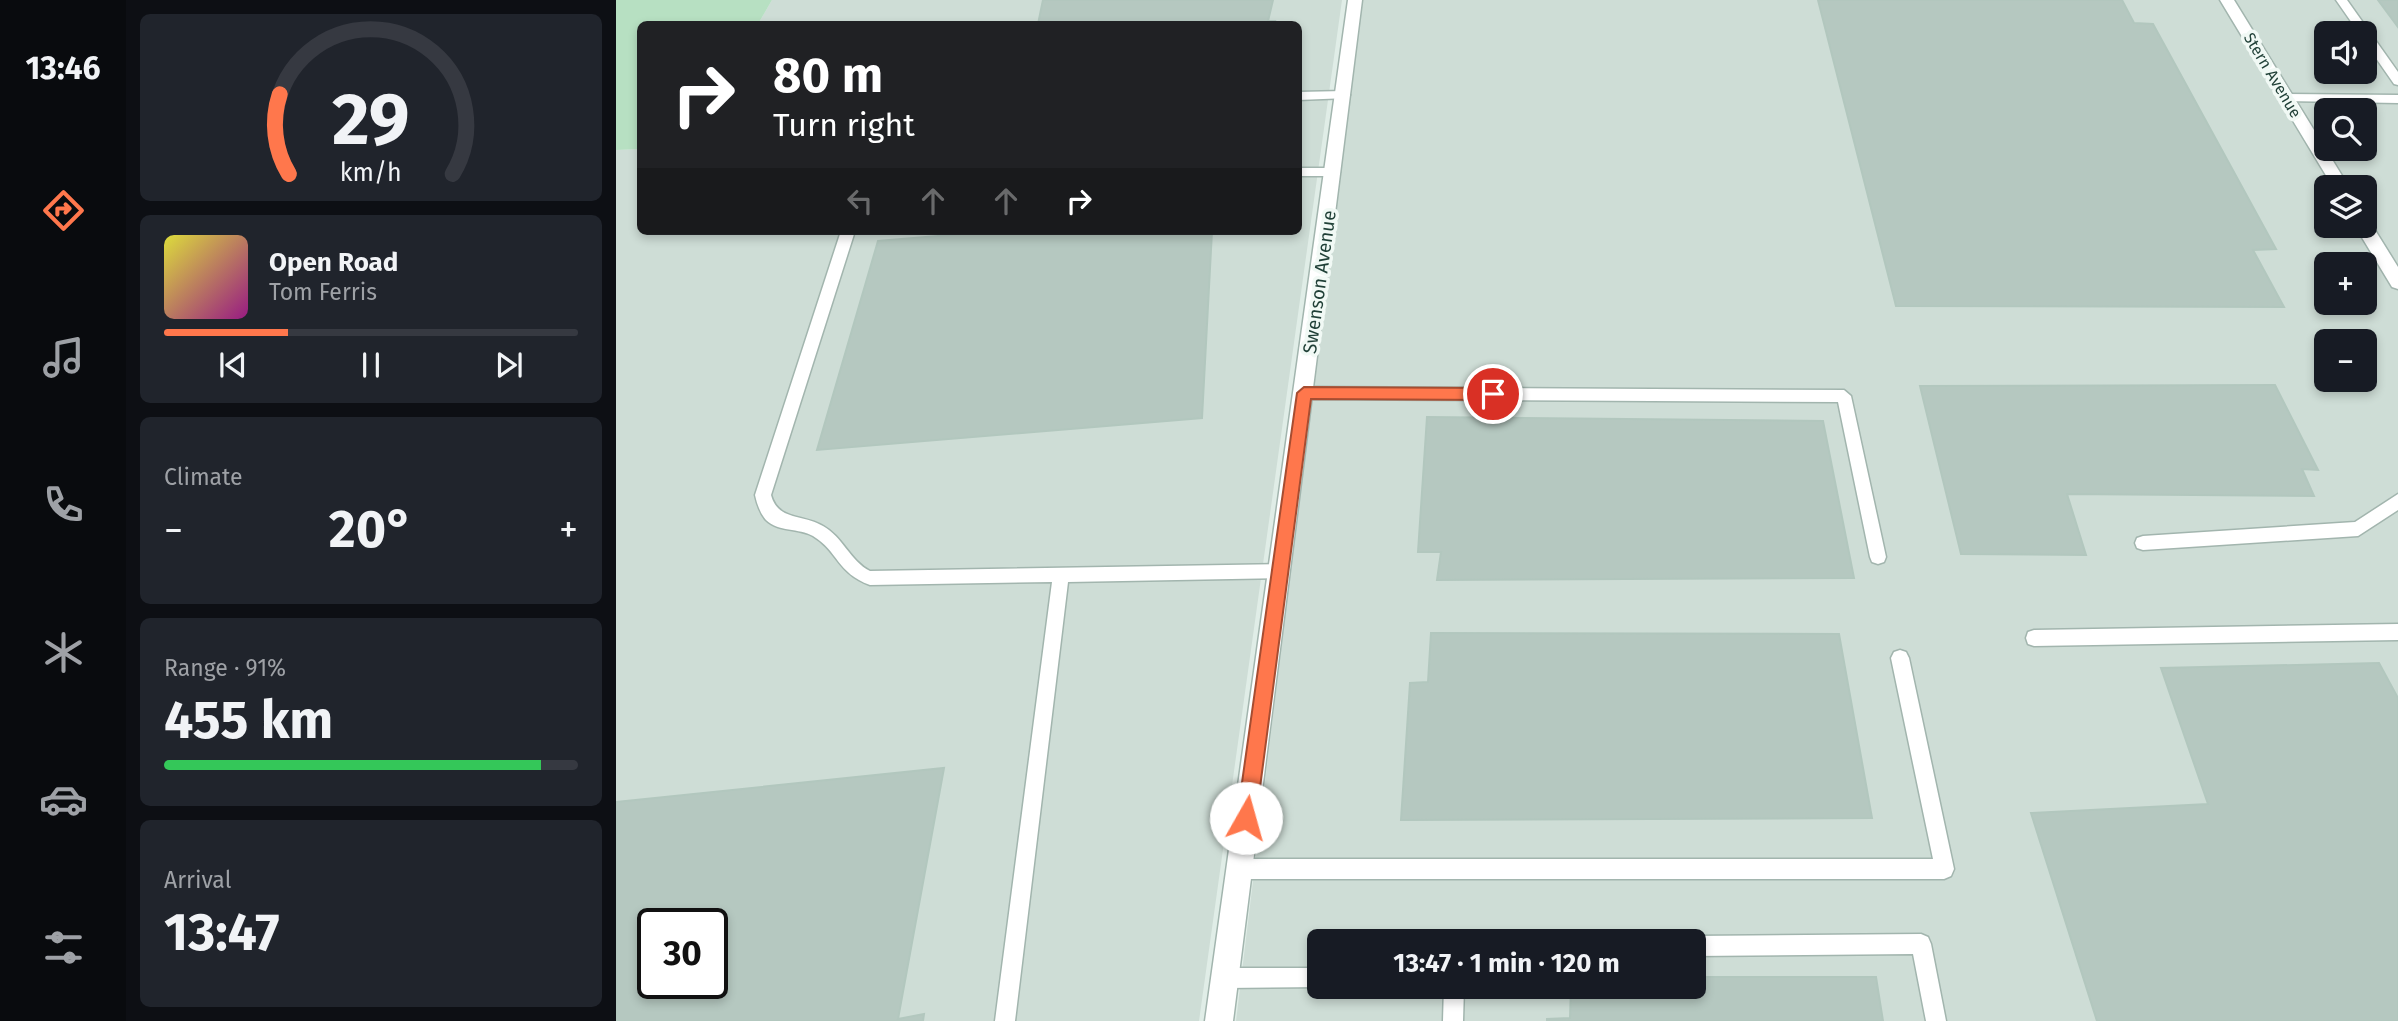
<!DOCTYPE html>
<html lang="en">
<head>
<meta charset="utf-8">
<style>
  :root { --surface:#171b24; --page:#20242c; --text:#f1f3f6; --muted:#9ea1a6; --line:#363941; --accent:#ff774c }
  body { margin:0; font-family:"Fira Sans",sans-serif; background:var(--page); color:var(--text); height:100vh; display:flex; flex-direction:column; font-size:26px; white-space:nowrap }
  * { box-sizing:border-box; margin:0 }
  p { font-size:23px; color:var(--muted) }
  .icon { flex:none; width:38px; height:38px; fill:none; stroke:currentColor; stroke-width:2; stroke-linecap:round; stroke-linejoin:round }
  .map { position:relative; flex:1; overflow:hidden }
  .side { display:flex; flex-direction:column; gap:14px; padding:14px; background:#0d0f14; width:490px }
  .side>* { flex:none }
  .guide { position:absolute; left:21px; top:21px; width:665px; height:214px; border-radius:10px; box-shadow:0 4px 10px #0003; background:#202124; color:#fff; overflow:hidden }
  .fabs { position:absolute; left:1698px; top:21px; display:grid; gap:14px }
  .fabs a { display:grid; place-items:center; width:63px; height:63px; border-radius:10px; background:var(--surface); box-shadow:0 4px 10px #0003; font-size:35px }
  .speed { position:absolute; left:21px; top:908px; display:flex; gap:14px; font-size:35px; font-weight:700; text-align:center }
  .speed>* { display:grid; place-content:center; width:91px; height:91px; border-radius:50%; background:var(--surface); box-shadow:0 4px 10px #0003; line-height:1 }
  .speed .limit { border:4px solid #111; border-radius:10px; background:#fff; color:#111 }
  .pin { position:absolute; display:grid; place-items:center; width:60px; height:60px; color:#fff; margin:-30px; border:4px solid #fff; border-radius:50%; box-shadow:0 2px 7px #0007 }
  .me { position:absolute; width:77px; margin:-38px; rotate:7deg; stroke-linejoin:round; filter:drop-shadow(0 0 5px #0008) }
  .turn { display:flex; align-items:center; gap:24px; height:147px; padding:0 21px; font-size:32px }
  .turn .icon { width:91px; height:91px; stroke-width:2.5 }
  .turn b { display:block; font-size:49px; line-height:60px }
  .lanes { display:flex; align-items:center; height:66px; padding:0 21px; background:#0003; justify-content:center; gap:35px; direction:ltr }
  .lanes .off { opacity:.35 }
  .big { font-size:52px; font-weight:700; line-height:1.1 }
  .side .widget { flex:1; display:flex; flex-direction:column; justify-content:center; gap:10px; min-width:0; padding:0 24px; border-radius:10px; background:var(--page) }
  .side .dial { align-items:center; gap:0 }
  .dial svg { height:182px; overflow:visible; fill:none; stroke:var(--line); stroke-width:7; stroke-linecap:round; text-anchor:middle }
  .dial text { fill:var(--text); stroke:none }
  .song { display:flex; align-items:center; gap:21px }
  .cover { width:84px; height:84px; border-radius:10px; background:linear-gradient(135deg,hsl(60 70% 55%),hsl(310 70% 35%)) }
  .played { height:7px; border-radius:4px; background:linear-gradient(90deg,var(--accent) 30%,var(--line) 30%) }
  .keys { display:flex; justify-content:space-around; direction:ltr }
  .heat { display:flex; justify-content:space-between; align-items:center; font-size:38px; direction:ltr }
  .charge { height:10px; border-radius:5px; background:linear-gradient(90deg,#34c759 91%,var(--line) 0) }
  .trip { position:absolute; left:691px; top:929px; width:399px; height:70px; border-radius:10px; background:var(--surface); box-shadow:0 4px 10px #0003; font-weight:700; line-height:70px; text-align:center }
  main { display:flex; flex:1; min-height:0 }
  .tabs { display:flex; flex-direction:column; width:126px; justify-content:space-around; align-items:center; background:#090b0e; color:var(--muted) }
  .tabs .icon { width:49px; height:49px }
  .tabs .selected { color:var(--accent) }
  .tabs b { font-size:32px; color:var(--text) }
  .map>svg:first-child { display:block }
</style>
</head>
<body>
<main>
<nav class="tabs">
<b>13:46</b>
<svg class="icon selected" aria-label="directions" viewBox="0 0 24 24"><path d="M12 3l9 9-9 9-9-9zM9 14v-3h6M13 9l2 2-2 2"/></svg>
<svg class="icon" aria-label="music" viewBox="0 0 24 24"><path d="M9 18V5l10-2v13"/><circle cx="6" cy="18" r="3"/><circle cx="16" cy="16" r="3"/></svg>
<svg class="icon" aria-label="phone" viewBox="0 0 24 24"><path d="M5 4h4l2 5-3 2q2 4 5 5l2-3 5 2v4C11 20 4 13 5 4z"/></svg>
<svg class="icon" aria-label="climate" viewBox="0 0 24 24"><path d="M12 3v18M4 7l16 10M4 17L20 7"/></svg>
<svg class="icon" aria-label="car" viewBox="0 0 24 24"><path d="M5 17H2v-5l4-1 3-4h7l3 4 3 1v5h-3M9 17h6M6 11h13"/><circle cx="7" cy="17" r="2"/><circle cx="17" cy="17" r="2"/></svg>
<svg class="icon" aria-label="filters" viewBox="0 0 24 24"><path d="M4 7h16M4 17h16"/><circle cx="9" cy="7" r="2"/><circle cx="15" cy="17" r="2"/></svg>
</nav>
<section class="side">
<div class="widget dial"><svg viewBox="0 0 100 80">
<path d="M14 69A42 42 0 1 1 86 69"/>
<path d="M14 69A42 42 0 0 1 10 34" stroke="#ff774c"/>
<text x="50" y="56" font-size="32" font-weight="700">29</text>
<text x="50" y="72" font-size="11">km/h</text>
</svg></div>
<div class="widget">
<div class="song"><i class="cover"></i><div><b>Open Road</b><p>Tom Ferris</p></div></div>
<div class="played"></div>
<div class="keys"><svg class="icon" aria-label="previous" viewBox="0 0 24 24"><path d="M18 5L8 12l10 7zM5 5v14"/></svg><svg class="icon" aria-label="pause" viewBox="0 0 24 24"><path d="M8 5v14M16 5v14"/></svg><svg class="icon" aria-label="next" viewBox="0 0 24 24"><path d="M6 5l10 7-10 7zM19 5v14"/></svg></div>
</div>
<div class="widget"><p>Climate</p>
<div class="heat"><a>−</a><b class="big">20°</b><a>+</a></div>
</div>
<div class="widget"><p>Range · 91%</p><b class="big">455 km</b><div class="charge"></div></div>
<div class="widget"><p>Arrival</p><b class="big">13:47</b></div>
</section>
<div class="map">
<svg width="1782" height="1021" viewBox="0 0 1782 1021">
  <rect width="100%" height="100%" fill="#e0ede7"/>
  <path fill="#ceddd6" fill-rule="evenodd" d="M156 0H726L583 1021H0V150L24 149V231H682V24H142ZM37 924H96V984H37Z
    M744 0H1782V1021H620ZM1710 33H1748V72H1710ZM1710 110H1748V149H1710ZM1710 187H1748V226H1710ZM1710 264H1748V303H1710ZM1710 341H1748V380H1710ZM704 942H1078V987H704Z"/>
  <path fill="#b7e0c2" d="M0 0H156L142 24H24V149L0 150Z"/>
  <path fill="#b5c8c0" stroke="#b2c7be" stroke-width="2" fill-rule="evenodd" d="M427 0H657L652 21H659L658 24H422Z
    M1202 0H1506L1518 23 1537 24 1660 249 1637 250 1668 307 1280 306Z
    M1762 0H1782V27Z
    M382 231H596L586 418 201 450 262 241Z
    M1659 385 1702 470 1686 469 1698 496 1451 494 1470 555 1345 554 1304 386Z
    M811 417 1207 421 1238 578 821 580 825 552H802Z
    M815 633 1223 634 1256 818 785 820 794 683 812 682Z
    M1763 663 1782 698V1021H1481L1415 813 1592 804 1545 668Z
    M328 768 282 1019 308 1014 307 1021H0V802ZM37 924H96V984H37Z
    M1078 977H1260L1267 1021H931V1019L954 1018 955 987H1078Z"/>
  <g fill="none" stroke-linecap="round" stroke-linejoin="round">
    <g stroke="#a2b5ae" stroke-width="3">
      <path id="service" d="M1720 0H1731L1782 72V85L1778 84 1748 41V33H1743Z
        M728 91 734 95 732 98 682 100V92Z
        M1671 94 1782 95V103L1667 101V95Z
        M682 168H718L724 172 718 176H682Z
        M225 231H239L155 495C162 521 187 514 207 526 227 537 234 561 254 571L664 564 670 566 672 571 670 576 664 578 452 582 399 1021H379L436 582 254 585C221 573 222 551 197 536 183 528 162 532 150 520 144 513 141 504 139 495Z
        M688 387 1228 390 1235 396 1270 557 1268 562 1262 564 1256 562 1254 557 1222 402 688 399 681 393Z
        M1782 494V510L1742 536 1527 550 1521 548 1519 543 1521 538 1527 536 1739 522Z
        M1782 624V640L1418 646 1412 644 1410 638 1412 632 1418 630Z
        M1284 650 1290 652 1293 658 1338 869 1335 876 1328 879H624L617 876 614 869 617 862 624 859H1317L1275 658 1278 652Z
        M1305 934 1312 937 1315 944 1330 1021H1310L1297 954 1078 956V942H1070L1078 936Z
        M609 968H704V987H707L609 988 602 985 599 978 602 971Z
        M828 987H848L847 1021H827Z"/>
    </g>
    <g stroke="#a2b5ae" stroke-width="3">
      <path id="minor" d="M732 0H746L617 1021H589Z
        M1604 0H1618L1733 187H1717Z
        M1748 220 1754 222 1782 267V289L1776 287 1739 226H1748Z"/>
    </g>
    <use href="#service" fill="#fff" fill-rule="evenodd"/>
    <use href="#minor" fill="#fff" fill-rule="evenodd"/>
  </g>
  <path fill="#ff774c" stroke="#a64d31" stroke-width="2" d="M688 387 877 388 885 394 877 400 695 399 640 818 637 825 630 828 624 825 621 818 681 393Z"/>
  <g text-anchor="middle" stroke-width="7" stroke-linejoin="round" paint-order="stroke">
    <g font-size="16" fill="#1f3f36" stroke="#f1f9f5">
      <text transform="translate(1657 75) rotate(59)" y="6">Stern Avenue</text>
    </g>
    <g font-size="19" fill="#1f3f36" stroke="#f1f9f5">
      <text transform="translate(703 282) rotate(-82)" y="7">Swenson Avenue</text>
    </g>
  </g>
</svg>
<div class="fabs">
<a><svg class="icon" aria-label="sound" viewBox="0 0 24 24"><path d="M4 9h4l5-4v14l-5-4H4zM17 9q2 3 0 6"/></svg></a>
<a><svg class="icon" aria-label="search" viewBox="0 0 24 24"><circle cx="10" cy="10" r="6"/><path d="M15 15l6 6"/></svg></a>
<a><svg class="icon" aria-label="layers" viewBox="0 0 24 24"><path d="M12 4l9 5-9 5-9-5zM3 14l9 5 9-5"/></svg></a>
<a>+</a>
<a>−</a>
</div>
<div class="speed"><div class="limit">30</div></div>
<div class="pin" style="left:877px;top:394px;background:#d93025"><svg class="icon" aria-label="arrive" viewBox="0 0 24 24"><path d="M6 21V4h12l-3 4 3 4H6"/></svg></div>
<svg class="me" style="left:630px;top:818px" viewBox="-20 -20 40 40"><circle r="19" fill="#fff"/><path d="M0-13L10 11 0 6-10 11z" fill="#ff774c"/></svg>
<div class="trip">13:47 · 1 min · 120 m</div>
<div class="guide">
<div class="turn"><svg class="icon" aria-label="right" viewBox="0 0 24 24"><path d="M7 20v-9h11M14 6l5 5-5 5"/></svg><div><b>80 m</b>Turn right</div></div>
<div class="lanes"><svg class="icon off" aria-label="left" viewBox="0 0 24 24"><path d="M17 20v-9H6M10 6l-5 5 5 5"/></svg><svg class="icon off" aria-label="ahead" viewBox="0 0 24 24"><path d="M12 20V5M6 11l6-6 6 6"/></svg><svg class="icon off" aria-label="ahead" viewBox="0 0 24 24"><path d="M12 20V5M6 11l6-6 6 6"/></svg><svg class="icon" aria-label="right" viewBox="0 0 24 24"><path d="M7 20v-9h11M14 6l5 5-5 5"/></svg></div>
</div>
</div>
</main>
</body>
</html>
